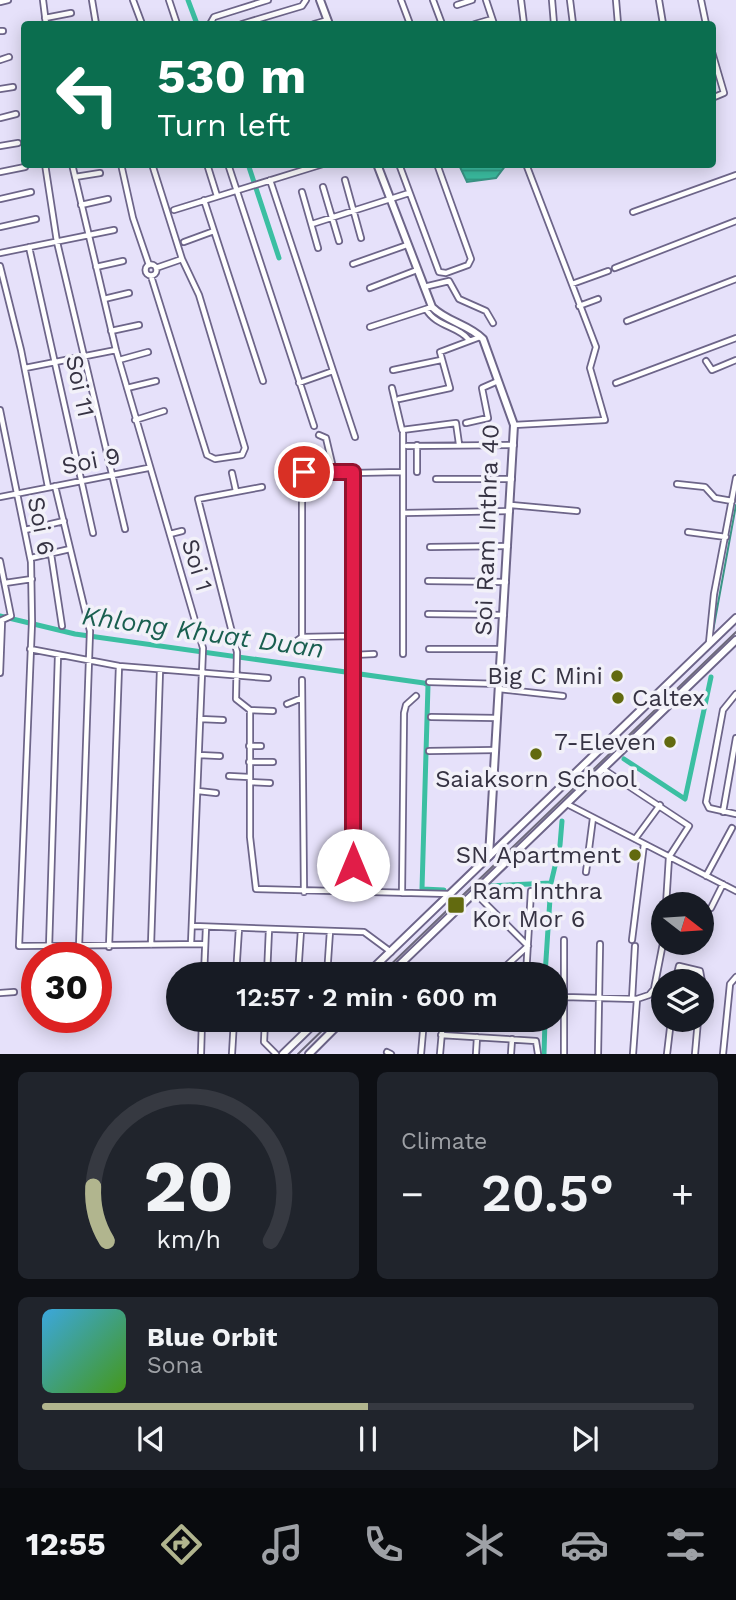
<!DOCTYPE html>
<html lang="en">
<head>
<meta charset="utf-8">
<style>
  :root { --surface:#171b24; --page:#20242c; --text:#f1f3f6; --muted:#9ea1a6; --line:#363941; --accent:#b1b58e }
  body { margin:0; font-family:"Work Sans",sans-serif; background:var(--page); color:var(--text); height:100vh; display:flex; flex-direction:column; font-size:26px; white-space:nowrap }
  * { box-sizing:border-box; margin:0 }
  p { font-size:23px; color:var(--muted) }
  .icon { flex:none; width:38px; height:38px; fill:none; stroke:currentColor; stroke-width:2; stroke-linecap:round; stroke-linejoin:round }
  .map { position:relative; height:1054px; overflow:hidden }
  .details { display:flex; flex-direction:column; gap:18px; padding:18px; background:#0d0f14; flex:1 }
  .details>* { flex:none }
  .banner { position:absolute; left:21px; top:21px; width:695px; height:147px; border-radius:7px; box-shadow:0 4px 18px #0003; background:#0b6e4f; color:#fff; overflow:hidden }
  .needle { width:46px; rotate:107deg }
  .fabs { position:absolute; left:651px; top:892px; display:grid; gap:14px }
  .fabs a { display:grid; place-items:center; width:63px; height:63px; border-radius:50%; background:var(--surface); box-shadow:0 4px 18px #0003; font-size:35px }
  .speed { position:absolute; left:21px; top:942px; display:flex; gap:14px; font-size:35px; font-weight:700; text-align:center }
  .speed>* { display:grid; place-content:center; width:91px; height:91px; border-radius:50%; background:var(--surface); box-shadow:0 4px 18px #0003; line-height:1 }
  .speed .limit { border:10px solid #d22; background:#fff; color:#111 }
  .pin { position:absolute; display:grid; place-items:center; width:60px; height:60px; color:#fff; margin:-30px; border:4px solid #fff; border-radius:50%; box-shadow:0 2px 7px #0007 }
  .me { position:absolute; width:77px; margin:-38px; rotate:0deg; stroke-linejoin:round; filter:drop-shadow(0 0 5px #0008) }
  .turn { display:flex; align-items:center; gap:24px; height:147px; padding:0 21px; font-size:32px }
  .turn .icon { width:91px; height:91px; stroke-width:2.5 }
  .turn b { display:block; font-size:49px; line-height:60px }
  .big { font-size:52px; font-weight:600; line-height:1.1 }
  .details .card { flex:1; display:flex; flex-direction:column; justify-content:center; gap:10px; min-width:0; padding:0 24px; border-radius:10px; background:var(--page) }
  .details .dial { align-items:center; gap:0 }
  .dial svg { height:182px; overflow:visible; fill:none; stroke:var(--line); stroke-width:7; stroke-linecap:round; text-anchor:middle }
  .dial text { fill:var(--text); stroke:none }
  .song { display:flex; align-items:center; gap:21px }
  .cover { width:84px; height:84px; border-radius:10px; background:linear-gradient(135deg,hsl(200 70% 55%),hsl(100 70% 35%)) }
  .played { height:7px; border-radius:4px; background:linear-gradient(90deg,var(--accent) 50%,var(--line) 50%) }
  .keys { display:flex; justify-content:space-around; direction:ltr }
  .heat { display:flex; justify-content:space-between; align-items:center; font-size:38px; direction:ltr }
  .details .tiles { flex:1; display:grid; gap:18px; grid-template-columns:1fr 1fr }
  .card:last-child { grid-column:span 2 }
  .trip { position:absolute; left:166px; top:962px; width:402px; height:70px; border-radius:35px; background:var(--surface); box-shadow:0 4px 18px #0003; font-weight:600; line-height:70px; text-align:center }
  .dock { display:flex; height:112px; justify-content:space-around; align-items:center; background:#090b0e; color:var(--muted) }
  .dock .icon { width:49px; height:49px }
  .dock .on { color:var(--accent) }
  .dock b { font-size:32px; color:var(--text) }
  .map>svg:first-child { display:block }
</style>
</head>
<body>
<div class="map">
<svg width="736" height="1054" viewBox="0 0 736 1054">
  <defs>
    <pattern id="water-rules" width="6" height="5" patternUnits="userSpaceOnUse" patternTransform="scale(1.75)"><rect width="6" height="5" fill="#3bbfa2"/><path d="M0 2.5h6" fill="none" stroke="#329c86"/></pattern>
  </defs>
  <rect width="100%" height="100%" fill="#e6e1fa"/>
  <path fill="url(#water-rules)" stroke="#3a9586" stroke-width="2" d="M454 165V164L506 165 496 178 467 182 460 167Z"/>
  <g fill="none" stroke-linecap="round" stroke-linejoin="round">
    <path stroke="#3a9586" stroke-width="2" d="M713 631 736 505"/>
    <path stroke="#3bbfa2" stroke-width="5" d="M188 0 197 24
      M248 164 279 258
      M0 616 75 634 424 683 428 685 422 889 444 890
      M624 759 685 799 711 677
      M487 886 551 883
      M545 975 551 883 560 845 562 821
      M544 1054 545 1020"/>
    <g stroke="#6d6589" stroke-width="8">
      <path id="street" d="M43 0 46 24
        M92 0 96 24
        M133 0 142 24
        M169 0 177 24
        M401 0 410 24
        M433 0 442 24
        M486 0 494 24
        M521 0 524 24
        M552 0 554 24
        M570 0 573 24
        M616 0 618 24
        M659 0 663 24
        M701 0 706 24
        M0 2 8 0
        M457 5 472 0
        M45 18 71 13
        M210 24 214 17 268 0
        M242 24 302 6 306 0
        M314 24 328 20
        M475 24 492 19
        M0 31H3
        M712 52 724 93 712 98
        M0 60 9 57
        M0 89 13 87
        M0 118 16 114
        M0 146 18 143
        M45 164 57 242 125 529
        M72 164 116 350 203 648 191 944
        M121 164 133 218 149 265
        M207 164 217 196
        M228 164 314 426
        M399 164 439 272 446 273 468 265 471 259 437 164
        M0 172 25 167
        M75 177 100 173
        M270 180 355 437
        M345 180 361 238
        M323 187 339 241
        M302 192 318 248
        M0 199 31 192
        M204 200 263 381
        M81 205 108 199
        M174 210 323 164
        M633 212 736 175
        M312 224 409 193
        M0 227 36 219
        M184 242 214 231
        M29 247 93 533
        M0 253 114 230
        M353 264 407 245
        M145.5 270a5.5 5.5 0 1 1 11 0a5.5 5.5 0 1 1-11 0Z
        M0 266 21 350 48 487
        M96 267 123 261
        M156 268 182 259
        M615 268 736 221
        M151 276 207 455 215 459 242 455 245 448 199 295 182 259 152 164
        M572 284 608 271
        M424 287 449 281 459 299 486 311 493 323
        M370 288 417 270
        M104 299 129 293
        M579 306 598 299
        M426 309C436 327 459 326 469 340
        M627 321 736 279
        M370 327 432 307
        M111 331 139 325
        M119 360 148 352
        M706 361 712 370 736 360
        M25 368 116 350
        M393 370 441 360
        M299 383 333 371
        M616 383 736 338
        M127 388 156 381
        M392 388 402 430 456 423 459 444
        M399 399 450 388 440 352 480 337
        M0 410 31 562 32 622 19 946 205 944
        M135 420 164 411
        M466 423 488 418 482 388 498 381
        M514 425 605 420 590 368 596 347 526 164
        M403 433V654
        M319 435 326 438 334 472
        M407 446 514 445
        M417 472V445
        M232 473 236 491
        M436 479H512
        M677 484 705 487 715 498 732 501
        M55 486 90 631 79 947
        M262 487 198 499 237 652 236 699 250 710V837L256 889 450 894
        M0 497 148 468
        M511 505 577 511
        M403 513 510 511
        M25 530 64 521
        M688 532 726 537
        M170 534 182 531
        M430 547 508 546
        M51 554 62 626
        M31 558 70 549
        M0 561 11 616 0 621
        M428 581 506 582
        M5 583 32 579
        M428 614 504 615
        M302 637V474L402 472
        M709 643 714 594 736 478
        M30 649 119 666 268 678
        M429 649H501
        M282 651 302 637 353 636
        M353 655 374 654
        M0 673 2 621
        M302 680 304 892
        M429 682 500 684
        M499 689 563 696
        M736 694 723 710 706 802 709 808 736 814
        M287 704 302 698
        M250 710 273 711
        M431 717 497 718
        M200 719 223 720
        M249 746H261
        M429 751 495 750
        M199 755 220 756
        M249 762H273
        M603 769 689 826 669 857 666 905
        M229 776 249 777
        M250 782 270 783
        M198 791 216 793
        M567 804 736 891
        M723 812 736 738
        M635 839 660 805
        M586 872 593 818
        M706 876 732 828
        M353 892V472
        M402 893 404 713 406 705 416 696
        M475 893 528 946 496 975
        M711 908 723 884
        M193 926 364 932 391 952
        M632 940 644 844
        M151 945 160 670
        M109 947 119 666
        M49 948 58 655
        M70 957 72 947
        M204 975 206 927
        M236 975 239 928
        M267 975 269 929
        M298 975 301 930
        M327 975 330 931
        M526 975 531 891
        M675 982 679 966 700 971 702 982
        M0 993 14 992
        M564 997 637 999
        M632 999 635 946
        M265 1020 264 1042 276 1054
        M441 1035 536 1041 538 1054
        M387 1052 391 1054
        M201 1054 202 1020
        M232 1054 234 1020
        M421 1054 424 1020
        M440 1054 443 1020
        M476 1054 477 1037
        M511 1054 512 1039
        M564 1054V940
        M598 1054 600 944
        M633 1054 637 999 649 995 654 989 663 943
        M667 1054 671 1020
        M695 1054 698 1020
        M723 1054 730 984 736 977"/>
    </g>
    <g stroke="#6d6589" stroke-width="10">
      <path id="secondary" d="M320 0 329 24
        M377 164 432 307C447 322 468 324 483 339L514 425 489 856"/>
    </g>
    <g stroke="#6d6589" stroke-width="10">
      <path id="primary" d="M366 975 736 618
        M389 975 736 640
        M283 1054 318 1020
        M309 1054 343 1020"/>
    </g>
    <use href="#street" stroke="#fff" stroke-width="4.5"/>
    <use href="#secondary" stroke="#fff" stroke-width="6"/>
    <use href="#primary" stroke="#fff" stroke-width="6"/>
    <path stroke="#6e6a7d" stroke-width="2" d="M380 975 736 632
      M298 1054 333 1020"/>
  </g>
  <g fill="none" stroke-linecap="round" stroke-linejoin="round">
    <g stroke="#92132f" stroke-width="18">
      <path id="route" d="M304 472H353V865"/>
    </g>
    <use href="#route" stroke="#e11d48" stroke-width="12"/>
  </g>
  <g fill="#626a0f" stroke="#f2f1f9" stroke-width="2.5">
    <circle cx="617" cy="676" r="7"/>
    <circle cx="618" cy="698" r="7"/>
    <circle cx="670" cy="742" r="7"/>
    <circle cx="536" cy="754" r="7"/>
    <circle cx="635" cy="855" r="7"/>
    <rect x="447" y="896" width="18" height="18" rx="3.5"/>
  </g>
  <g text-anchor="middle" stroke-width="7" stroke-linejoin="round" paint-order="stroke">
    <g font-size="24" fill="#363343" stroke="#f2f1f9">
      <text transform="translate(80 386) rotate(78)" y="8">Soi 11</text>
      <text transform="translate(91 461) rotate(-11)" y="8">Soi 9</text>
      <text transform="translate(41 526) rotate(79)" y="8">Soi 6</text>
      <text transform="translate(487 530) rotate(-88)" y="8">Soi Ram Inthra 40</text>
      <text transform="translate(197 565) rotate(73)" y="8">Soi 1</text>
    </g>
    <g font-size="24" fill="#363343" stroke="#f2f1f9" text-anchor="end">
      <text x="603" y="684">Big C Mini</text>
      <text x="632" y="706" text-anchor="start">Caltex</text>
      <text x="656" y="750">7-Eleven</text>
      <text x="536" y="787" text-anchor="middle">Saiaksorn School</text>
      <text x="621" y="863">SN Apartment</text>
      <text x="472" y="899" text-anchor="start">Ram Inthra<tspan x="472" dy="28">Kor Mor 6</tspan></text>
    </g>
    <g font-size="26" font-style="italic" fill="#1a5f50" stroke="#f2f1f9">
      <text transform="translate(203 632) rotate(8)" y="9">Khlong Khuat Duan</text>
    </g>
  </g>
</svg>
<div class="fabs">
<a><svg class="needle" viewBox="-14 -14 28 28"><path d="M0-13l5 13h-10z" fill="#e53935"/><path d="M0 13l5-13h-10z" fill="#9ea1a6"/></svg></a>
<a><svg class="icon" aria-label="layers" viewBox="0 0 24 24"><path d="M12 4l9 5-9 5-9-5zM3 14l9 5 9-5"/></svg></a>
</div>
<div class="speed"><div class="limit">30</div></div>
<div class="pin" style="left:304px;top:472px;background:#d93025"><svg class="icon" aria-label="arrive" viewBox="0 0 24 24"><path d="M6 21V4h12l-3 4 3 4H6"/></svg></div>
<svg class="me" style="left:353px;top:865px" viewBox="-20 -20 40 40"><circle r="19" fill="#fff"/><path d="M0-13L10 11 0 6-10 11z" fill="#e11d48"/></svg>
<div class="trip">12:57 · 2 min · 600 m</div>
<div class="banner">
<div class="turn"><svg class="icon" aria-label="left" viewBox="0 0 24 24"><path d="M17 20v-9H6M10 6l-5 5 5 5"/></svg><div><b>530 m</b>Turn left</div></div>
</div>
</div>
<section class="details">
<div class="tiles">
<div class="card dial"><svg viewBox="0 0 100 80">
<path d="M14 69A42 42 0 1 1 86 69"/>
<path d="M14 69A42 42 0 0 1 8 45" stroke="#b1b58e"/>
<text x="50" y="56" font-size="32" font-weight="700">20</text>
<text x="50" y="72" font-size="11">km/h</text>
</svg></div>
<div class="card"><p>Climate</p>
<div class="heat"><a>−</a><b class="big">20.5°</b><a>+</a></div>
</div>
<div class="card">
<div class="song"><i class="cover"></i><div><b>Blue Orbit</b><p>Sona</p></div></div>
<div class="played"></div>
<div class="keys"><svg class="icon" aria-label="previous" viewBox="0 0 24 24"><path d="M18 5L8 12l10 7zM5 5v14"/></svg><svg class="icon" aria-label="pause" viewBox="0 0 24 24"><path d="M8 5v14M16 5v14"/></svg><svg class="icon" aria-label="next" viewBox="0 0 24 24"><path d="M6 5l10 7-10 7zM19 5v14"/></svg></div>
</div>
</div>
</section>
<nav class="dock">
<b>12:55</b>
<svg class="icon on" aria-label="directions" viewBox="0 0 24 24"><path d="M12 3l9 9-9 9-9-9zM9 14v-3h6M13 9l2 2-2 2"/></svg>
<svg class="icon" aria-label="music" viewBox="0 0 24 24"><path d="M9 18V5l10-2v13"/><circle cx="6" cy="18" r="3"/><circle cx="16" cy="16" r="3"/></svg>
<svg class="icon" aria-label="phone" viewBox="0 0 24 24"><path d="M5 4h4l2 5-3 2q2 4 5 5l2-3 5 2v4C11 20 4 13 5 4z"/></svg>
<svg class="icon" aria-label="climate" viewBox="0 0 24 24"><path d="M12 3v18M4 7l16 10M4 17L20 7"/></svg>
<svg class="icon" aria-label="car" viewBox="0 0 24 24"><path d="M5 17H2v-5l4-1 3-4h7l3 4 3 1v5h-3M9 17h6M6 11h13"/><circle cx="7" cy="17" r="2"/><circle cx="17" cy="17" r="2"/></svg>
<svg class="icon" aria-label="filters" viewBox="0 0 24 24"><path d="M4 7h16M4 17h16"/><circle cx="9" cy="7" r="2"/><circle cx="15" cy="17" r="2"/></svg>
</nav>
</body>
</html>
